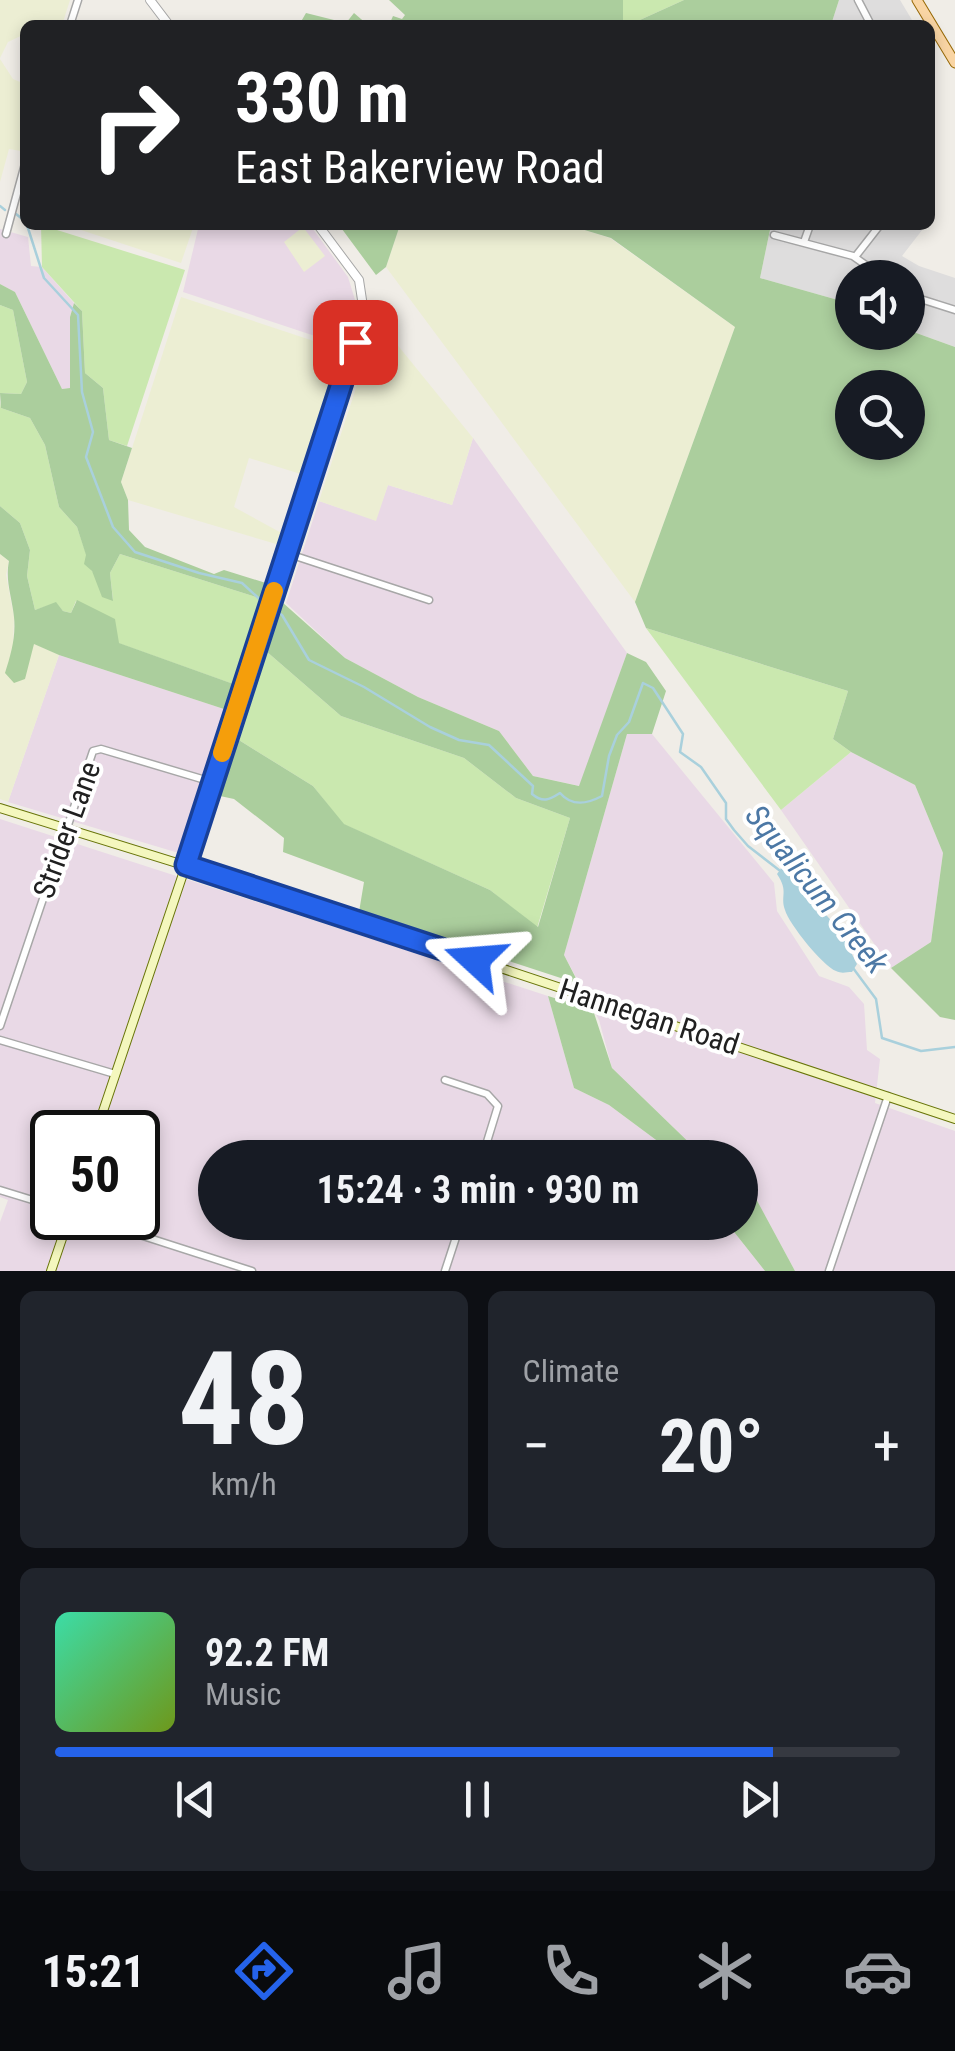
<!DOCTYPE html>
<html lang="en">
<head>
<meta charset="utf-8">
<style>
  :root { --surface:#171b24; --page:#20242c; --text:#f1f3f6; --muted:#9ea1a6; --line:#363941; --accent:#2563eb }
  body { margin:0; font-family:"Roboto Condensed",sans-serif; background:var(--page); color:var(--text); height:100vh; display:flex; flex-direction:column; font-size:38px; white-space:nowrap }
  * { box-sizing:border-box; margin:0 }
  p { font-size:32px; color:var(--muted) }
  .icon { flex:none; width:55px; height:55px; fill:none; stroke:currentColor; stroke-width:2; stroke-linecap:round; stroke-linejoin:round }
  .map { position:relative; height:1271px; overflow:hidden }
  .drawer { display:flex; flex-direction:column; gap:20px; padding:20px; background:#0d0f14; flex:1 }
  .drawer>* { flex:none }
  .hud { position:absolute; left:20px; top:20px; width:915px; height:210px; border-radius:15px; box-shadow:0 5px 15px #0003; background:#202124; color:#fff; overflow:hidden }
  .buttons { position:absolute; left:835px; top:260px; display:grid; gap:20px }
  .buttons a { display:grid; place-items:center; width:90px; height:90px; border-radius:50%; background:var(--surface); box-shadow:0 5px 15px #0003; font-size:50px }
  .speed { position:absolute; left:30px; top:1110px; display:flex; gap:20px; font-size:50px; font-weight:700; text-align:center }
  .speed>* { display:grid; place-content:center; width:130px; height:130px; border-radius:50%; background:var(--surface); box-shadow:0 5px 15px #0003; line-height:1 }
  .speed .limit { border:5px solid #111; border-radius:15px; background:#fff; color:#111 }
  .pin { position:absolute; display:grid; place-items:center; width:85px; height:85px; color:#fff; margin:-42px; border-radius:20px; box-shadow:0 5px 15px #0006 }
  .me { position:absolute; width:110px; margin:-55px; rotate:289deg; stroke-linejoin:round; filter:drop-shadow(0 0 8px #0008) }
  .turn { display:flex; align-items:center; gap:35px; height:210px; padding:0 50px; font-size:45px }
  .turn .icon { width:130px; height:130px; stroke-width:2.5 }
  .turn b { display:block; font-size:70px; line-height:85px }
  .big { font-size:75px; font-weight:700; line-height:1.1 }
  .drawer .card { flex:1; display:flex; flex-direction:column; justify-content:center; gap:15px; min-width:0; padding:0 35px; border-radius:15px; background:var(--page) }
  .drawer .dial { align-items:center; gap:0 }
  .dial b { font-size:130px; line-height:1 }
  .song { display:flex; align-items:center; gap:30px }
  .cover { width:120px; height:120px; border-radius:15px; background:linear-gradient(135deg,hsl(160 70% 55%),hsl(80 70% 35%)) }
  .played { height:10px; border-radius:5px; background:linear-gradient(90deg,var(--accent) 85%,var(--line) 85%) }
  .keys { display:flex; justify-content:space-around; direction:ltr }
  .heat { display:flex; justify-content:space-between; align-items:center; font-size:55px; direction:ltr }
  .drawer .tiles { flex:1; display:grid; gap:20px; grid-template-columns:1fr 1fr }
  .card:last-child { grid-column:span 2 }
  .trip { position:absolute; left:198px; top:1140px; width:560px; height:100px; border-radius:50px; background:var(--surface); box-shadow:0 5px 15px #0003; font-weight:700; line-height:100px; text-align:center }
  .tabs { display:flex; height:160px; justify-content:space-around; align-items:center; background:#090b0e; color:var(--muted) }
  .tabs .icon { width:70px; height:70px }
  .tabs .current { color:var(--accent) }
  .tabs b { font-size:45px; color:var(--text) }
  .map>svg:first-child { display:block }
</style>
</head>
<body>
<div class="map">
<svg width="955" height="1271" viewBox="0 0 955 1271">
  <rect width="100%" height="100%" fill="#f0ede7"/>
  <path fill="#dedddd" d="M839 0H900L915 25H831Z
    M771 225H926L902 256 919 266 955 278V347L908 330V278H852V304L760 278Z"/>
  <path fill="#e9d9e6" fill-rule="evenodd" d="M199 225H310L348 277 355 300 342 345 183 292Z
    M0 229 28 237 31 266 42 267 74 303 70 317V388L62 389 15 292 0 284Z
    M473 438 627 653 580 786 533 776 499 731 418 697 345 658 286 603 319 501 375 520 388 485 452 505Z
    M59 655 230 711 182 854 8 802Z
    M627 734H652L774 883 777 911 819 976 849 987 864 1004 867 1050 880 1059 875 1103 955 1131V1271H795L747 1182 740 1178V1158L704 1157 612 1068 599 1020 564 955Z
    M851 752 915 785 943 853 931 942 891 968 781 810Z
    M0 819 548 996 574 1088 609 1105 679 1157 215 1158V1222L727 1223 765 1271H0V1222L8 1200 0 1197ZM52 1132H138V1218H52Z"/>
  <path fill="#eceed3" d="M0 0H70L62 25H25V34L8 42 0 58Z
    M0 59 13 79 25 84V137L21 151 9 149 0 182Z
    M80 225H194L181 263 78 229Z
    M400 225H568L610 238 735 327 635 602 386 267Z
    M303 227 325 256 304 272 284 242Z
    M181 297 347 352 304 475 249 458 234 507 287 536 283 546 128 500 121 482Z
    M378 321 473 438 452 505 388 485 376 521 319 501Z
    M0 554 9 561 6 575 14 617 13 649 33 643 59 655 8 802 0 799Z"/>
  <path fill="#cae8af" d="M623 0H684L631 24 623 23Z
    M41 225 185 270 127 446 109 440 103 388 85 373 82 311 42 267Z
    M0 305 13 310 27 382 21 394 0 393Z
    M0 402 1 408 30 418 45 445 59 507 77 527 92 571 113 600 110 573 120 554 262 599 233 684 118 643 76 601 71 613 63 611 56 603 35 610 27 576 30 550 20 523 0 506Z
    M646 628 848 691 833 739 851 752 781 810Z
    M266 651 341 716 464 758 516 798 570 818 537 928 490 890 343 824 313 786 234 737Z"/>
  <path fill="#abce9d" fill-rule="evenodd" d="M389 0H623V23L631 24 684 0H839L831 25H389L393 16 402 19 405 15Z
    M306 13 346 23 354 13 368 25H299Z
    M339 225H400L386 267 376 275Z
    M568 225H771L760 278 852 304V332H908V330L955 347V1020L940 1017 891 968 931 942 943 853 915 785 851 752 833 739 848 691 646 628 635 602 735 327 611 238ZM852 388H908V442H852Z
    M0 284 15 292 62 389 70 388V317L74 303 82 311 85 373 103 388 109 440 132 448 121 482 128 500 129 530 145 547 214 574 224 570 266 583 262 599 120 554 110 573 113 601 102 597 92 571 84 564 86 555 77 527 59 507 45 445 30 418 1 408 0 393 21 394 27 382 13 310 0 305Z
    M0 506 20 523 30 550 27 576 35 610 56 602 63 611 71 613 77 600 115 619 119 643 239 686 230 711 59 655 34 644 25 679 14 683 5 673C11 654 16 637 14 617 12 597 5 581 9 561L0 554Z
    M282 602 345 658 418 697 499 731 533 776 579 786 627 653 646 662 666 691 652 734H627L564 955 579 984 359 912 364 882 283 852 284 838 234 799 220 796 234 737 313 786 344 824 490 890 538 927 570 818 516 798 464 758 341 716 266 651Z
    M548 996 593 1010 612 1068 704 1157H679L609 1105 574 1088Z
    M740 1178 747 1182 795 1271H765L727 1223 740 1222Z"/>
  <path fill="#a9d0dc" d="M782 867 839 929 857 964 852 972C846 972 842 974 836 971 823 966 789 924 785 910 780 895 789 892 777 874Z"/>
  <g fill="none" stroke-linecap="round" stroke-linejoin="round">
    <path stroke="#a9d0dc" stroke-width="2.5" d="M0 206 5 210
      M16 214 25 221
      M27 225 44 278 78 315 82 392 93 432 86 457 113 527 135 552 199 573 242 583 266 605
      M273 609 282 615 309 660 364 687 430 727 459 740 489 745 533 786 532 794C543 803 549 800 560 793 572 807 587 804 602 796L609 756 617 735 629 722 643 683 653 688 683 734 680 752 701 767 726 803V819L734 830 748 846 779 870
      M853 968 876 999 882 1038 921 1051 955 1047"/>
    <g stroke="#a7a7a7" stroke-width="9">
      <path id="minor" d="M858 0 871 25
        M70 25 78 0
        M6 234 25 164
        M774 235 853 256 884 278
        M804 242 810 225
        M855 257 880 225
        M908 295 955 310
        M286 553 429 600
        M0 1026 93 751 101 749 212 782
        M0 1040 115 1074
        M445 1080 487 1094 498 1106 482 1158
        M486 1145 527 1158
        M0 1190 52 1206
        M87 1218 252 1271
        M445 1271 461 1222
        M829 1271 888 1096"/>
    </g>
    <g stroke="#a7a7a7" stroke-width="10">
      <path id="tertiary" d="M150 0 169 25
        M186 865 364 313 359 280 318 225"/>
    </g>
    <g stroke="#687509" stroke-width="10">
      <path id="secondary" d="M0 808 293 899 955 1119
        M96 1132 186 865
        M51 1271 69 1218"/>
    </g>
    <g stroke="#976906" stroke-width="11">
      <path id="primary" d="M917 0 955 63"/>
    </g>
    <use href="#minor" stroke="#fff" stroke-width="6"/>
    <use href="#tertiary" stroke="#fff" stroke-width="8"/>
    <use href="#secondary" stroke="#f4f7be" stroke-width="8"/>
    <use href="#primary" stroke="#f9d5a4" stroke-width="9"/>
  </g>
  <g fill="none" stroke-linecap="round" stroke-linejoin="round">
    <g stroke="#184099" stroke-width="25">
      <path id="route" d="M355 342 186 865 475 960"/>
    </g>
    <use href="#route" stroke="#2563eb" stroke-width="18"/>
    <path stroke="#f59e0b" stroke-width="18" d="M222 753 274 591"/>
  </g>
  <g text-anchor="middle" stroke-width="8" stroke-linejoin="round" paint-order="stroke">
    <g font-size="30" fill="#202020" stroke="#fff">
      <text transform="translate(67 830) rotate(-70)" y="10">Strider Lane</text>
      <text transform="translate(649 1017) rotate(18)" y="10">Hannegan Road</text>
    </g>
    <g font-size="32" font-style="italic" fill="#4c78a5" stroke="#fff">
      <text transform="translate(817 889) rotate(51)" y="11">Squalicum Creek</text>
    </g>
  </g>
</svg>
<div class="buttons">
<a><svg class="icon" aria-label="sound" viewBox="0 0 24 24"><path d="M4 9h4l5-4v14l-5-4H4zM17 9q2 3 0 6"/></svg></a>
<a><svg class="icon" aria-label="search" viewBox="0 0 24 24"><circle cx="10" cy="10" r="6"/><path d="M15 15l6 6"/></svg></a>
</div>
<div class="speed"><div class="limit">50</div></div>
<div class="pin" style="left:355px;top:342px;background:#d93025"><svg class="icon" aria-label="arrive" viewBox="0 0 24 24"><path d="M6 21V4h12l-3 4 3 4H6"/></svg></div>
<svg class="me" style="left:475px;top:960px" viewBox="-20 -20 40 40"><path d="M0-17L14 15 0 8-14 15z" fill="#2563eb" stroke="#fff" stroke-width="4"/></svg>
<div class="trip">15:24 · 3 min · 930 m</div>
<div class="hud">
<div class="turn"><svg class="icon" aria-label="right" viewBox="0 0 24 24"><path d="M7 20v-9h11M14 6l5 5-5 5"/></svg><div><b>330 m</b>East Bakerview Road</div></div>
</div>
</div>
<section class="drawer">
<div class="tiles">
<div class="card dial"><b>48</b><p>km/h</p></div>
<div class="card"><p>Climate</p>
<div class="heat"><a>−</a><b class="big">20°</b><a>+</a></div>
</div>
<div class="card">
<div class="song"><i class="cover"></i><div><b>92.2 FM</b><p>Music</p></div></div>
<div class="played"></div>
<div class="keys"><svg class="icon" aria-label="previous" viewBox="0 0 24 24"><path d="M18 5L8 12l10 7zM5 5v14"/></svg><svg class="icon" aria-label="pause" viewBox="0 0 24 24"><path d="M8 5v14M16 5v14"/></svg><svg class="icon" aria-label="next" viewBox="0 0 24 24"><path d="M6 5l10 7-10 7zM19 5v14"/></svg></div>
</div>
</div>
</section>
<nav class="tabs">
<b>15:21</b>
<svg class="icon current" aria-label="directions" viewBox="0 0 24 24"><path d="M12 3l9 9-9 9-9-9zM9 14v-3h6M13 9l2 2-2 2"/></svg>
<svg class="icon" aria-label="music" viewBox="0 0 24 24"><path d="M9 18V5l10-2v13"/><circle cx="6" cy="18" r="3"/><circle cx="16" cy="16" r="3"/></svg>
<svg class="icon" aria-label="phone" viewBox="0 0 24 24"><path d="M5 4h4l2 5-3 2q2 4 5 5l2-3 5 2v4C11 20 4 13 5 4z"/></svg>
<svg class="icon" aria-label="climate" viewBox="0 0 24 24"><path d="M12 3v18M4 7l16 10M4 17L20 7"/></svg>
<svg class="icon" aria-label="car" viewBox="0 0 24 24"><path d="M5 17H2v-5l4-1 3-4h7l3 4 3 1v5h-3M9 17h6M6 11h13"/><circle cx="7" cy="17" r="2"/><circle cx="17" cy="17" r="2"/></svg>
</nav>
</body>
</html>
